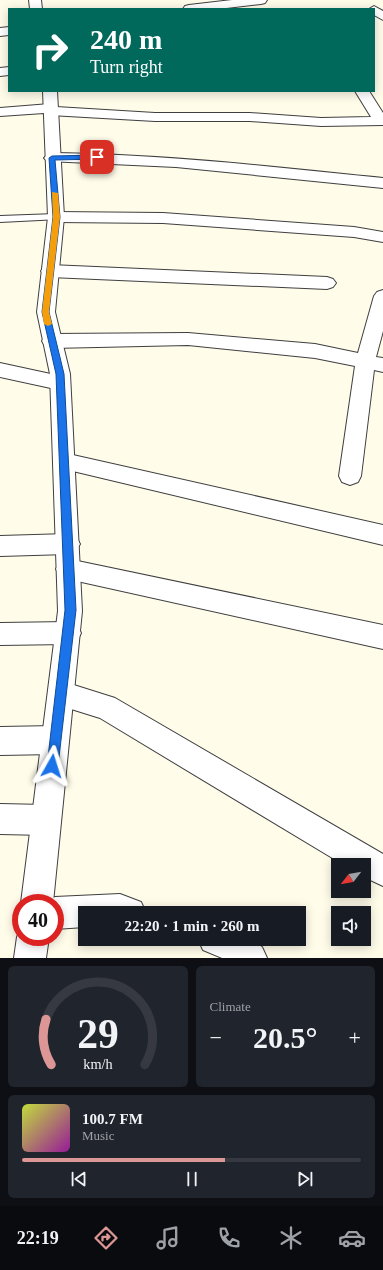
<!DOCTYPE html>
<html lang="en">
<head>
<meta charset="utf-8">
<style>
  :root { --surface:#171b24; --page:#20242c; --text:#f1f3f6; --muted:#9ea1a6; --line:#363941; --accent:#db9695 }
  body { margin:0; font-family:Georgia,serif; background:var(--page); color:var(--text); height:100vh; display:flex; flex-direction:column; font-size:15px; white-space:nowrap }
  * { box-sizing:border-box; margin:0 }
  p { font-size:13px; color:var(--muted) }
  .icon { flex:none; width:22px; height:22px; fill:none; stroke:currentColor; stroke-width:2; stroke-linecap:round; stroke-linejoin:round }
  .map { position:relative; height:958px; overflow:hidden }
  .drawer { display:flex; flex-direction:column; gap:8px; padding:8px; background:#0d0f14; flex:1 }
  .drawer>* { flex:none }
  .banner { position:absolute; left:8px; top:8px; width:367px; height:84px; border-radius:0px; box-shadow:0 2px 10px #0003; background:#00695c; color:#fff; overflow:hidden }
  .needle { width:26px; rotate:239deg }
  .buttons { position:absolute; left:331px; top:858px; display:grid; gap:8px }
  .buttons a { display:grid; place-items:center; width:40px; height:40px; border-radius:0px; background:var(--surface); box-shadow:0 2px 10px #0003; font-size:20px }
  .speed { position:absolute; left:12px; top:894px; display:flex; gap:8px; font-size:20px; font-weight:700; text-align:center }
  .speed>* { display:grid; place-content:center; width:52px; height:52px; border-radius:50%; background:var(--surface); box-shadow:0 2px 10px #0003; line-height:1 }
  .speed .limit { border:6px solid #d22; background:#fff; color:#111 }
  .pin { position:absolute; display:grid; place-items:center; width:34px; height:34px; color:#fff; margin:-17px; border-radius:8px; box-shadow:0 2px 6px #0006 }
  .me { position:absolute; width:44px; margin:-22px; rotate:6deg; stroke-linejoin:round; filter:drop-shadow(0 0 3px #0008) }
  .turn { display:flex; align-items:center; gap:14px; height:84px; padding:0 16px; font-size:18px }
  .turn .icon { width:52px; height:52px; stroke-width:2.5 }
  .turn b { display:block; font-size:28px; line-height:34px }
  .big { font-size:30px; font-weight:700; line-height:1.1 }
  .drawer .widget { flex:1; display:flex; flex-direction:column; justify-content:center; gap:6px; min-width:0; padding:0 14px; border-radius:6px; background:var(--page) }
  .drawer .dial { align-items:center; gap:0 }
  .dial svg { height:104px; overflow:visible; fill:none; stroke:var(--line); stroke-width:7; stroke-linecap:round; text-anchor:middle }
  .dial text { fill:var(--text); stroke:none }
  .song { display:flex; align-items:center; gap:12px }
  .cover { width:48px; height:48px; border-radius:6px; background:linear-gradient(135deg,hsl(70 70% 55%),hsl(300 70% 35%)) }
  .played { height:4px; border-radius:2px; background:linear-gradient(90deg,var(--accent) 60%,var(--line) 60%) }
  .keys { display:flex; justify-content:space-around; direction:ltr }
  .heat { display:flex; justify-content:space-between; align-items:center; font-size:22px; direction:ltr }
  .drawer .tiles { flex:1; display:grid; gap:8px; grid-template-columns:1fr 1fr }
  .widget:last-child { grid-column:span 2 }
  .trip { position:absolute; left:78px; top:906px; width:228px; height:40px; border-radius:0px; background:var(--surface); box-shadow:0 2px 10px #0003; font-weight:700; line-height:40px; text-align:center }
  .tabs { display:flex; height:64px; justify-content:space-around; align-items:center; background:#090b0e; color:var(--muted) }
  .tabs .icon { width:28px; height:28px }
  .tabs .current { color:var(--accent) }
  .tabs b { font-size:18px; color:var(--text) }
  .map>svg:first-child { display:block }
</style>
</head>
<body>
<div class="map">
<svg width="383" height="958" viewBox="0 0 383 958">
  <rect width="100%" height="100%" fill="#fffcea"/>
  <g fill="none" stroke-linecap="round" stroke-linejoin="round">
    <g stroke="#3f3f3f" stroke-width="2">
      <path id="service" d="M56 214 60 215 62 217 60 219 0 222V216Z"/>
    </g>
    <g stroke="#3f3f3f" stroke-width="2">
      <path id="minor" d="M232 0H267L265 3 261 4 218 9H183L185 6 189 5Z
        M374 6 383 11V20L374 15V9H369Z
        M9 27V35L0 36V28Z
        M9 67V75L0 76V68Z
        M355 91H369L383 113V125L321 126 250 121H155L50 115 44 113 0 116V108L50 104 56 107 155 113H250L321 118 371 117Z
        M52 153C163 154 273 167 383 178V188L176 167 47 161 44 158 47 155Z
        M56 212 163 213 354 227 383 232V242L354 237 163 223 56 222 50 220 48 217 50 214Z
        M50 265 327 277 333 279 336 283 333 287 327 289 50 277 44 275 41 271 44 267Z
        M383 290V331L376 357 383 358V372L374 370 361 476 358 482 350 485 342 482 339 476 355 366 315 358 188 345 52 348 45 346 42 341 45 336 52 334 188 333 315 344 358 353 374 296 377 292Z
        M0 363 60 376 67 378 70 383 67 388 60 390 0 377Z
        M64 453 383 525V545L56 467 53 461 56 455Z
        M68 534 76 537 80 544 76 551 68 554 0 556V536Z
        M68 559 383 625V649L68 579 60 576 56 569 60 562Z
        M68 622 77 625 81 633 77 641 68 644 0 645V623Z
        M61 681 115 698 383 854V886L364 877V865H344L100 718 52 703 48 694 52 685Z
        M55 726 65 730 69 740 65 750 55 754 0 755V727Z
        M0 804 46 805 56 810 61 820 56 830 46 835 0 834Z
        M120 894 141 902 146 913H85V927L55 929V903H44L55 897Z
        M198 939H250L262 947 267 958H222L203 950Z"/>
    </g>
    <g stroke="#3f3f3f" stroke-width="2">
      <path id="tertiary" d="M29 0H41L42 9H30Z
        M43 91H57L64 217 55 312 70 374 82 611 53 903H21L58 611 50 374 37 312 48 217Z
        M21 928V937H49L46 958H14L17 937Z"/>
    </g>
    <use href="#service" fill="#fff" fill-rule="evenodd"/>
    <use href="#minor" fill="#fff" fill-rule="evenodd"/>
    <use href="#tertiary" fill="#fff" fill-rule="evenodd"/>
  </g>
  <path fill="#1a73e8" stroke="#114b97" d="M97 155 100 157 99 159 55 160 60 217 49 312 64 374 76 610 58 766 57 771 52 772 48 771 47 766 65 610 56 374 42 312 53 217 49 158 52 156Z"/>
  <path fill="#f59e0b" d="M52 192 58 193 60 217 49 312 52 324 48 326 44 324 42 312 53 217Z"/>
</svg>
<div class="buttons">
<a><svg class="needle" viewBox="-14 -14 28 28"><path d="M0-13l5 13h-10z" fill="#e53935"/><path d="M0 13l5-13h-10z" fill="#9ea1a6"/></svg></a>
<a><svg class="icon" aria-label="sound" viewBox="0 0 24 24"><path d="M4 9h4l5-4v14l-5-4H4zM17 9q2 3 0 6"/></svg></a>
</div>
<div class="speed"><div class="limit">40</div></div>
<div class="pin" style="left:97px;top:157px;background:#d93025"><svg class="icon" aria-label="arrive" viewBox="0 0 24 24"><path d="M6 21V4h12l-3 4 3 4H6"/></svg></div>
<svg class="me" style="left:52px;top:766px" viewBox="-20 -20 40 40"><path d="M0-17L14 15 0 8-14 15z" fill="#1a73e8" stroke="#fff" stroke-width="4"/></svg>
<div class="trip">22:20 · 1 min · 260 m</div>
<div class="banner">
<div class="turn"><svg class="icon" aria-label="right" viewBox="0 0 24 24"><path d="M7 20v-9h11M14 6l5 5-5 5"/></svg><div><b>240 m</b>Turn right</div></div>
</div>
</div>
<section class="drawer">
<div class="tiles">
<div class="widget dial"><svg viewBox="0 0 100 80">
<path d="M14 69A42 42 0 1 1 86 69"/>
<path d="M14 69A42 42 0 0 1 10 34" stroke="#db9695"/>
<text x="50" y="56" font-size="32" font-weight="700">29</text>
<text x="50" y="72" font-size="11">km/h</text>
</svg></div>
<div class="widget"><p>Climate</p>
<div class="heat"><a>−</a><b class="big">20.5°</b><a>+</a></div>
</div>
<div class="widget">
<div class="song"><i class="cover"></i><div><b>100.7 FM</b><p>Music</p></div></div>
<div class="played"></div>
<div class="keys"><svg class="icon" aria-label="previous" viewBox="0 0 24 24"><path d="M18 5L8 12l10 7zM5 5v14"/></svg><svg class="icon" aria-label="pause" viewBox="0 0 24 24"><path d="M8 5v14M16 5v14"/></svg><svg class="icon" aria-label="next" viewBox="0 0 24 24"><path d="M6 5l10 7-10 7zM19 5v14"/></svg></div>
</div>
</div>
</section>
<nav class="tabs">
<b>22:19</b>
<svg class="icon current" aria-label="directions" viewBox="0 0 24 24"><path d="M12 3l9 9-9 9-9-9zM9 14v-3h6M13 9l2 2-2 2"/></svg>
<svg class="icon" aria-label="music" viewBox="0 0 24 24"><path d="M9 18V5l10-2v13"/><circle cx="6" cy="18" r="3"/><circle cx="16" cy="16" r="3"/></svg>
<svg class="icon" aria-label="phone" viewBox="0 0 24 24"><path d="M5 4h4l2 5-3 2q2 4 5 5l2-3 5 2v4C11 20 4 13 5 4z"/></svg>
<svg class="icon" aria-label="climate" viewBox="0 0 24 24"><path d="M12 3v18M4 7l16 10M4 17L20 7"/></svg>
<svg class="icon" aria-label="car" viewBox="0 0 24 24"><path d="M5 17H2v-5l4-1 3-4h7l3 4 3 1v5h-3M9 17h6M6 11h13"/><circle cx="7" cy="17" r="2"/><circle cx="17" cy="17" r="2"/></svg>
</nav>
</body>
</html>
